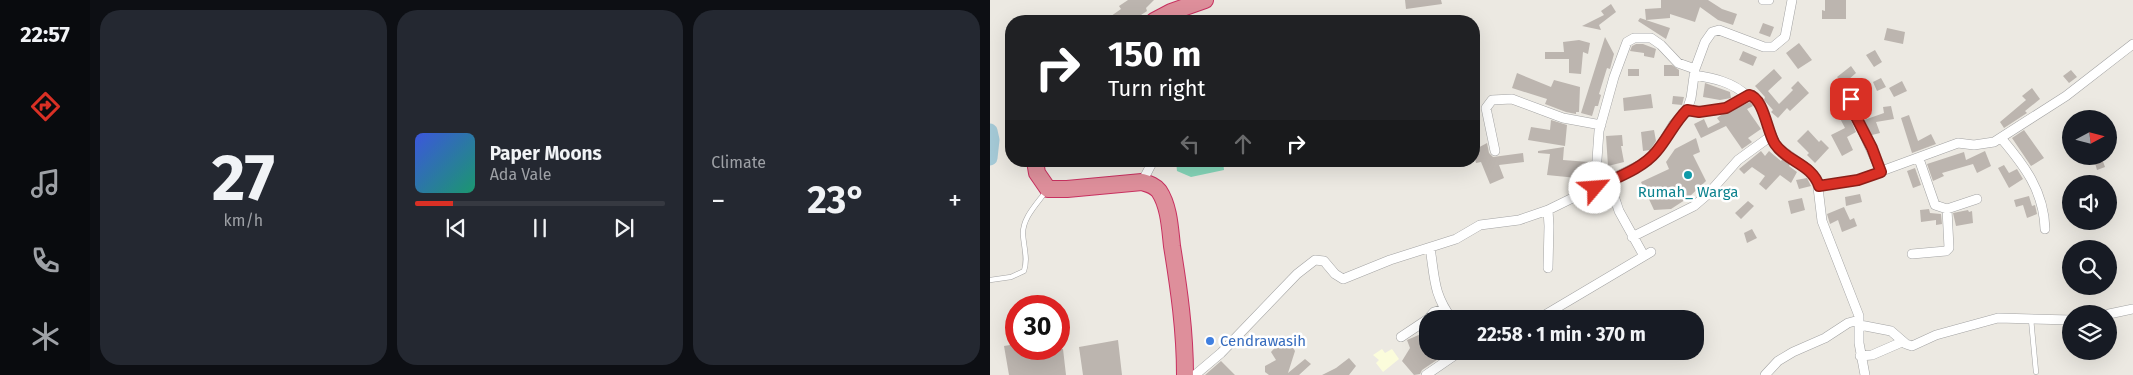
<!DOCTYPE html>
<html lang="en">
<head>
<meta charset="utf-8">
<style>
  :root { --surface:#171b24; --page:#242831; --text:#f1f3f6; --muted:#9ea1a6; --line:#363941; --accent:#d93025 }
  body { margin:0; font-family:"Fira Sans",sans-serif; background:var(--page); color:var(--text); height:100vh; display:flex; flex-direction:column; font-size:19px; white-space:nowrap }
  * { box-sizing:border-box; margin:0 }
  p { font-size:16px; color:var(--muted) }
  .icon { flex:none; width:28px; height:28px; fill:none; stroke:currentColor; stroke-width:2; stroke-linecap:round; stroke-linejoin:round }
  .map { position:relative; flex:1; overflow:hidden }
  .sheet { display:flex; flex-direction:column; gap:10px; padding:10px; background:#0d0f14; width:900px }
  .sheet>* { flex:none }
  .top-card { position:absolute; left:15px; top:15px; width:475px; height:152px; border-radius:20px; box-shadow:0 5px 20px #0002; background:#202124; color:#fff; overflow:hidden }
  .needle { width:32px; rotate:83deg }
  .controls { position:absolute; left:1072px; top:110px; display:grid; gap:10px }
  .controls a { display:grid; place-items:center; width:55px; height:55px; border-radius:50%; background:var(--surface); box-shadow:0 5px 20px #0002; font-size:25px }
  .speed { position:absolute; left:15px; top:295px; display:flex; gap:10px; font-size:25px; font-weight:700; text-align:center }
  .speed>* { display:grid; place-content:center; width:65px; height:65px; border-radius:50%; background:var(--surface); box-shadow:0 5px 20px #0002; line-height:1 }
  .speed .limit { border:8px solid #d22; background:#fff; color:#111 }
  .pin { position:absolute; display:grid; place-items:center; width:42px; height:42px; color:#fff; margin:-21px; border-radius:10px; box-shadow:0 2px 8px #0006 }
  .me { position:absolute; width:55px; margin:-28px; rotate:63deg; stroke-linejoin:round; filter:drop-shadow(0 0 4px #0008) }
  .turn { display:flex; align-items:center; gap:18px; height:105px; padding:0 20px; font-size:22px }
  .turn .icon { width:65px; height:65px; stroke-width:2.5 }
  .turn b { display:block; font-size:35px; line-height:42px }
  .lanes { display:flex; align-items:center; height:48px; padding:0 20px; background:#0003; justify-content:center; gap:25px; direction:ltr }
  .lanes .off { opacity:.35 }
  .big { font-size:38px; font-weight:700; line-height:1.1 }
  .sheet .widget { flex:1; display:flex; flex-direction:column; justify-content:center; gap:8px; min-width:0; padding:0 18px; border-radius:20px; background:var(--page) }
  .sheet .dial { align-items:center; gap:0 }
  .dial b { font-size:65px; line-height:1 }
  .song { display:flex; align-items:center; gap:15px }
  .cover { width:60px; height:60px; border-radius:8px; background:linear-gradient(135deg,hsl(230 70% 55%),hsl(160 70% 35%)) }
  .played { height:5px; border-radius:2px; background:linear-gradient(90deg,var(--accent) 15%,var(--line) 15%) }
  .keys { display:flex; justify-content:space-around; direction:ltr }
  .heat { display:flex; justify-content:space-between; align-items:center; font-size:28px; direction:ltr }
  .sheet .tiles { flex:1; display:grid; gap:10px; grid-template-columns:repeat(3,1fr) }
  .trip { position:absolute; left:429px; top:310px; width:285px; height:50px; border-radius:20px; background:var(--surface); box-shadow:0 5px 20px #0002; font-weight:700; line-height:50px; text-align:center }
  main { display:flex; flex:1; min-height:0 }
  .tab-bar { display:flex; flex-direction:column; width:90px; justify-content:space-around; align-items:center; background:#090b0e; color:var(--muted) }
  .tab-bar .icon { width:35px; height:35px }
  .tab-bar .on { color:var(--accent) }
  .tab-bar b { font-size:22px; color:var(--text) }
  .map>svg:first-child { display:block }
</style>
</head>
<body>
<main>
<nav class="tab-bar">
<b>22:57</b>
<svg class="icon on" aria-label="directions" viewBox="0 0 24 24"><path d="M12 3l9 9-9 9-9-9zM9 14v-3h6M13 9l2 2-2 2"/></svg>
<svg class="icon" aria-label="music" viewBox="0 0 24 24"><path d="M9 18V5l10-2v13"/><circle cx="6" cy="18" r="3"/><circle cx="16" cy="16" r="3"/></svg>
<svg class="icon" aria-label="phone" viewBox="0 0 24 24"><path d="M5 4h4l2 5-3 2q2 4 5 5l2-3 5 2v4C11 20 4 13 5 4z"/></svg>
<svg class="icon" aria-label="climate" viewBox="0 0 24 24"><path d="M12 3v18M4 7l16 10M4 17L20 7"/></svg>
</nav>
<section class="sheet">
<div class="tiles">
<div class="widget dial"><b>27</b><p>km/h</p></div>
<div class="widget">
<div class="song"><i class="cover"></i><div><b>Paper Moons</b><p>Ada Vale</p></div></div>
<div class="played"></div>
<div class="keys"><svg class="icon" aria-label="previous" viewBox="0 0 24 24"><path d="M18 5L8 12l10 7zM5 5v14"/></svg><svg class="icon" aria-label="pause" viewBox="0 0 24 24"><path d="M8 5v14M16 5v14"/></svg><svg class="icon" aria-label="next" viewBox="0 0 24 24"><path d="M6 5l10 7-10 7zM19 5v14"/></svg></div>
</div>
<div class="widget"><p>Climate</p>
<div class="heat"><a>−</a><b class="big">23°</b><a>+</a></div>
</div>
</div>
</section>
<div class="map">
<svg width="1143" height="375" viewBox="0 0 1143 375">
  <rect width="100%" height="100%" fill="#ece9e2"/>
  <path fill="#fbfcdb" d="M392 349 395 353 402 349 409 359 393 372 386 363 389 360 383 355Z"/>
  <path fill="#85d6b9" d="M186 161H233L234 170 201 177 187 171Z"/>
  <g fill="none" stroke-linecap="round" stroke-linejoin="round">
    <path stroke="#a5cad7" stroke-width="15" d="M0 131 2 140 0 158"/>
  </g>
  <path fill="#bcb5af" d="M138 0H164L156 8 157 11 142 21H114L131 9 129 6Z
    M415 0H451L452 4 416 9Z
    M671 0H718L732 9 747 14 743 25 728 20 710 7 705 22 680 14V18L656 20 655 9 671 8Z
    M835 0H856V19H832V10L835 11Z
    M621 4 626 12 609 25 611 30 592 26 614 15 611 11Z
    M650 18 680 28 676 39 648 21Z
    M773 23 784 27 780 37 769 33Z
    M897 28 915 32 913 44 894 40Z
    M615 37 624 54 620 69 617 68 609 94 611 95 608 106H605L602 116 591 113Z
    M589 40 600 43 598 54 593 52 591 74 579 73V59H555V52H574L573 42Z
    M809 43 822 60 808 69 796 53Z
    M646 44H653L666 49 664 58 654 56V53L640 51 642 46Z
    M885 50 892 62 884 67 876 55Z
    M753 51 767 57 763 66 749 60Z
    M674 65H682L689 70V76H674Z
    M861 66 866 73 858 80 865 88 855 96 850 89 854 86 847 77Z
    M638 69H649V76H638Z
    M784 69 792 78 778 91 789 104 803 90 801 88 808 81 819 93 800 111 797 108 788 118 781 112 783 110 774 100 775 97 765 86Z
    M1081 70 1087 77 1079 83 1073 76Z
    M527 73 561 87 564 80 590 87 589 112H586V114L576 112 555 104 557 99 522 88Z
    M891 78 896 87 887 91 883 82Z
    M912 81 917 91 904 97 899 88Z
    M715 83 740 92 741 98 730 100 713 97Z
    M1042 88 1050 99 1035 111 1037 113 1014 128 1010 122 1036 100 1032 96Z
    M661 94 663 108 634 111 633 98Z
    M683 96 694 97 692 105 682 104Z
    M760 102 763 106 757 109 771 129 758 138 762 142 752 149 736 126 711 138 704 124 714 119 718 128 730 122 727 118 731 115Z
    M853 102 866 132 857 137 863 150 852 156 841 135 855 128 844 107Z
    M901 106 904 119 886 122 890 133 882 135 874 120 894 113 893 107Z
    M919 115 928 141 941 134 946 144 922 153 911 118Z
    M561 120 577 125 575 146 538 140 541 127 560 130Z
    M664 130 666 141 660 150 653 151 651 132Z
    M818 130 829 142 831 140 839 148 825 163 817 155 819 153 807 141Z
    M1034 130 1054 158 1041 166 1022 138Z
    M632 135 633 146H631L634 162 618 166 616 136Z
    M706 138 710 152 703 155 716 181 698 198 681 209 664 210 651 182 679 169 676 162 685 149Z
    M497 143 499 153 503 157 533 153 534 162 509 165 514 178 500 184 491 162 486 163 484 156V150Z
    M574 147 573 160 599 162 597 179 557 175 560 154 548 153V151Z
    M771 151 775 156 779 151 791 161 793 158 800 164 799 166 807 172 801 183 790 175 776 190 769 184 775 176 762 167 754 174 749 169Z
    M995 151 1001 166 987 173 983 164 952 173 954 176 943 181 937 164 974 152 976 160Z
    M1103 156H1111L1115 167 1107 170Z
    M1014 165 1019 173 1027 169 1033 179 1019 188 1008 168Z
    M925 168 931 185 923 188 917 171Z
    M817 178 821 186 809 189 806 180Z
    M870 194 872 202 856 206 855 197Z
    M1039 196 1042 206 1045 205 1047 214 1037 218 1033 205 1026 207 1024 200Z
    M812 198 815 210 801 214 798 201Z
    M758 201 764 206 751 219 745 213Z
    M854 207 860 220 864 218 867 226 852 232 848 220 840 224 837 214Z
    M939 209 940 213 951 214 952 224 946 225V220L931 222 930 210Z
    M978 210 979 212 982 211 983 223 966 226 963 213Z
    M762 229 767 238 757 243 754 233Z
    M438 331V351H460L432 370 430 374 424 375 412 361 420 348 417 340Z
    M128 340 132 375H93L89 347Z
    M290 342 301 344 305 351 298 373 315 359 321 364 309 375H279L275 372V366L286 360 281 352Z
    M26 344V349H73L76 375H19L14 346Z
    M359 358 366 366 359 375H332L346 368Z
    M231 361 245 375H215Z"/>
  <g fill="none" stroke-linecap="round" stroke-linejoin="round">
    <g stroke="#a3a3a3" stroke-width="5.5">
      <path id="lane" d="M0 280 21 277 34 271C38 259 34 248 33 235 32 218 47 204 57 190
        M1041 319 1046 372"/>
    </g>
    <g stroke="#a3a3a3" stroke-width="10">
      <path id="street" d="M773 0H779
        M704 75C723 78 743 82 757 96
        M876 89 859 101 891 172
        M697 110C710 112 724 112 737 107 746 104 752 95 762 95L768 101 786 146 818 169 827 179 832 221 869 316V343L875 375
        M1011 138C1034 165 1054 191 1055 229
        M505 151 496 108 502 100 522 99 573 118 611 125
        M929 159 945 205 957 209 987 199
        M619 181 629 211 654 256
        M152 182 163 161
        M829 186 867 180 968 143 984 145 1004 142 1076 96 1143 44
        M605 188 609 131 624 77 637 42 644 38H661L671 45 688 63 705 69
        M558 210 559 226 558 268
        M642 237 704 206 718 194 748 160 781 136
        M440 248C445 278 443 294 462 319
        M922 254 956 251 959 248 957 209
        M1119 314 1143 309
        M438 319 444 312 454 309
        M548 319 661 252
        M870 325 901 331 916 344 922 346 946 335 1008 318 1081 320
        M411 337 438 319
        M870 356 882 355 912 342
        M205 375 231 353 307 274 325 260 334 261 345 274 353 279 400 260 466 239 490 225 529 220 558 210 652 164 666 153 683 125 697 110 701 98 705 69 715 42 722 32 729 30 774 47H783L795 37 802 0
        M436 375 471 351
        M775 375 788 361 803 352 835 338 858 323 869 320"/>
    </g>
    <g stroke="#c83160" stroke-width="18">
      <path id="highway" d="M164 21 181 12 215 0
        M45 161 47 173 58 189H77L152 182C159 184 164 185 169 191 179 206 180 228 182 246 189 289 195 331 195 375"/>
    </g>
    <use href="#lane" stroke="#fff" stroke-width="4.5"/>
    <use href="#street" stroke="#fff" stroke-width="9"/>
    <use href="#highway" stroke="#de8f9b" stroke-width="16"/>
  </g>
  <g fill="none" stroke-linecap="round" stroke-linejoin="round">
    <g stroke="#8d1f18" stroke-width="12">
      <path id="route" d="M605 188C625 178 652 169 666 152 678 138 684 123 697 110L709 112 736 108 759 95C774 98 777 132 785 144 797 162 822 164 829 186L868 180 891 172 882 148 860 105 861 99"/>
    </g>
    <use href="#route" stroke="#d93025" stroke-width="9"/>
  </g>
  <circle fill="#0f9aa8" stroke="#fff" stroke-width="2" cx="698" cy="175" r="5"/>
  <circle fill="#3f7fe0" stroke="#fff" stroke-width="2" cx="220" cy="341" r="5"/>
  <g text-anchor="middle" stroke-width="5" stroke-linejoin="round" paint-order="stroke">
    <g font-size="15" fill="#0d838f" stroke="#fff">
      <text x="698" y="197">Rumah_ Warga</text>
    </g>
    <g font-size="15" fill="#366cbe" stroke="#fff" text-anchor="start">
      <text x="230" y="346">Cendrawasih</text>
    </g>
  </g>
</svg>
<div class="controls">
<a><svg class="needle" viewBox="-14 -14 28 28"><path d="M0-13l5 13h-10z" fill="#e53935"/><path d="M0 13l5-13h-10z" fill="#9ea1a6"/></svg></a>
<a><svg class="icon" aria-label="sound" viewBox="0 0 24 24"><path d="M4 9h4l5-4v14l-5-4H4zM17 9q2 3 0 6"/></svg></a>
<a><svg class="icon" aria-label="search" viewBox="0 0 24 24"><circle cx="10" cy="10" r="6"/><path d="M15 15l6 6"/></svg></a>
<a><svg class="icon" aria-label="layers" viewBox="0 0 24 24"><path d="M12 4l9 5-9 5-9-5zM3 14l9 5 9-5"/></svg></a>
</div>
<div class="speed"><div class="limit">30</div></div>
<div class="pin" style="left:861px;top:99px;background:#d93025"><svg class="icon" aria-label="arrive" viewBox="0 0 24 24"><path d="M6 21V4h12l-3 4 3 4H6"/></svg></div>
<svg class="me" style="left:605px;top:188px" viewBox="-20 -20 40 40"><circle r="19" fill="#fff"/><path d="M0-13L10 11 0 6-10 11z" fill="#d93025"/></svg>
<div class="trip">22:58 · 1 min · 370 m</div>
<div class="top-card">
<div class="turn"><svg class="icon" aria-label="right" viewBox="0 0 24 24"><path d="M7 20v-9h11M14 6l5 5-5 5"/></svg><div><b>150 m</b>Turn right</div></div>
<div class="lanes"><svg class="icon off" aria-label="left" viewBox="0 0 24 24"><path d="M17 20v-9H6M10 6l-5 5 5 5"/></svg><svg class="icon off" aria-label="ahead" viewBox="0 0 24 24"><path d="M12 20V5M6 11l6-6 6 6"/></svg><svg class="icon" aria-label="right" viewBox="0 0 24 24"><path d="M7 20v-9h11M14 6l5 5-5 5"/></svg></div>
</div>
</div>
</main>
</body>
</html>
